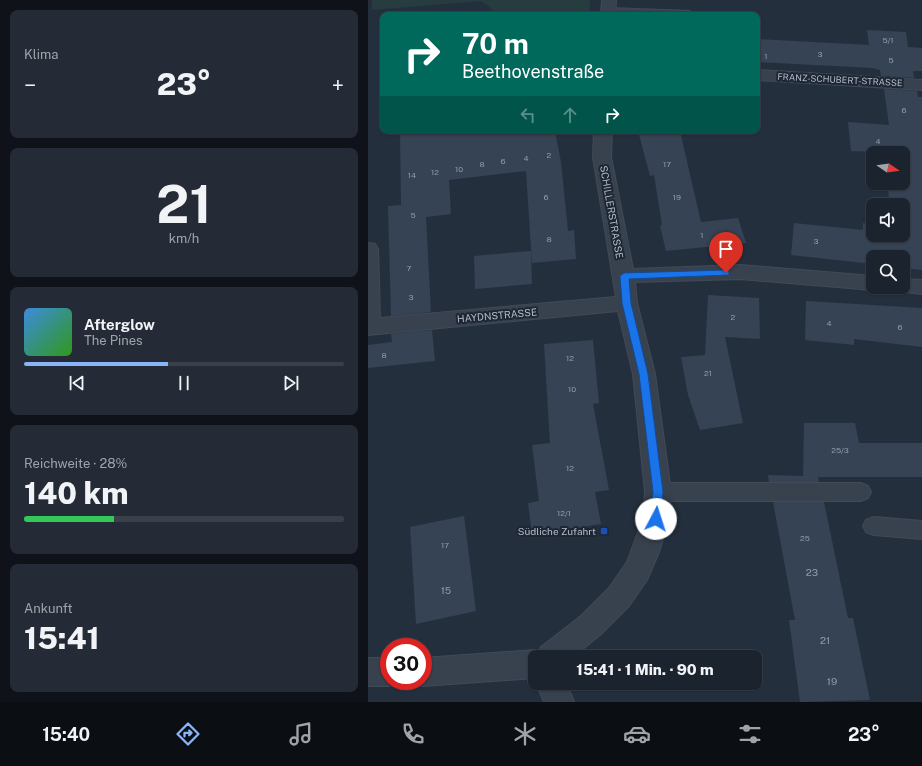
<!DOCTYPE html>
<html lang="de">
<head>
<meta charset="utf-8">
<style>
  :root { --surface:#1b232e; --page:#242b36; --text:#f1f3f6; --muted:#a0a4aa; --line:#39404a; --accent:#8ab4f8 }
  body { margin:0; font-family:"Public Sans",sans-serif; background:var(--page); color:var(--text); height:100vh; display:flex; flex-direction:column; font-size:15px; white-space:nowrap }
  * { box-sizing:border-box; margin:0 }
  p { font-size:13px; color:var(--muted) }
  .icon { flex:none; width:22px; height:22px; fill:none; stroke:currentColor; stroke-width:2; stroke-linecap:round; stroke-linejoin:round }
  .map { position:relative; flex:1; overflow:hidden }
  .sheet { display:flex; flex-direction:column; gap:10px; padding:10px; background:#0f1319; width:368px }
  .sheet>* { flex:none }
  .guide { position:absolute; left:12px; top:12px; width:380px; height:122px; border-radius:8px; box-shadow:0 1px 3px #0004,0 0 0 1px var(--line); background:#00695c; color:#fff; overflow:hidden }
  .needle { width:26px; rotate:103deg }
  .fabs { position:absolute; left:498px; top:146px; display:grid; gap:8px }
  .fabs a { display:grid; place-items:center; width:44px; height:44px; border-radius:8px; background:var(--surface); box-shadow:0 1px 3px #0004,0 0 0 1px var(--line); font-size:20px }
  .speed { position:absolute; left:12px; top:638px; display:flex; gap:8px; font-size:20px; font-weight:700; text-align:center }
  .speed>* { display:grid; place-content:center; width:52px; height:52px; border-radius:50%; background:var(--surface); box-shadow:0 1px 3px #0004,0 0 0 1px var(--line); line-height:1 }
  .speed .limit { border:6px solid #d22; background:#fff; color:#111 }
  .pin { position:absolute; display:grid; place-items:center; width:34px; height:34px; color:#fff; margin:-41px -17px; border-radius:50% 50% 50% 0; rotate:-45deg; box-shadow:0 0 4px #0007 }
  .pin .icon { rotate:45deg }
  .me { position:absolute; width:44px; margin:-22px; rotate:5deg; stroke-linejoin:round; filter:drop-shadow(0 0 3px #0008) }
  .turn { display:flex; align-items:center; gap:14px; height:84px; padding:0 16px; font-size:18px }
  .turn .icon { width:52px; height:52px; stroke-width:2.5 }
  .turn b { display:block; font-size:28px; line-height:34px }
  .lanes { display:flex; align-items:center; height:38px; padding:0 16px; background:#0003; justify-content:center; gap:20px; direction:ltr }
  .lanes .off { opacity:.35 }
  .big { font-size:30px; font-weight:800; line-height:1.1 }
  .sheet .card { flex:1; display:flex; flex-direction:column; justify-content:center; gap:6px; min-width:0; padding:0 14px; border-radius:8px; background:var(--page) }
  .sheet .dial { align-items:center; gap:0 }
  .dial b { font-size:52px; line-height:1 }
  .song { display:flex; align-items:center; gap:12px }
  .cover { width:48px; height:48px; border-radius:6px; background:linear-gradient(135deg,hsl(210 70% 55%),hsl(110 70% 35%)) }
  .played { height:4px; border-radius:2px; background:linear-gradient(90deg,var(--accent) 45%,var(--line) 45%) }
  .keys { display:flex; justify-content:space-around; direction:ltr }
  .heat { display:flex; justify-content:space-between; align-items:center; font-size:22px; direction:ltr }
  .charge { height:6px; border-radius:3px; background:linear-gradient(90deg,#34c759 28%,var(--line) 0) }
  .trip { position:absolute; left:160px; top:650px; width:234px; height:40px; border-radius:8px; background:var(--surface); box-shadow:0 1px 3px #0004,0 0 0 1px var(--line); font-weight:800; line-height:40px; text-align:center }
  .dock { display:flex; height:64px; justify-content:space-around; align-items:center; background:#0b0e12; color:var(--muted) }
  .dock .icon { width:28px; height:28px }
  .dock .selected { color:var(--accent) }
  .dock b { font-size:18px; color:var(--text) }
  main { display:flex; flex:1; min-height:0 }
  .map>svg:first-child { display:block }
</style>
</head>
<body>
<main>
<section class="sheet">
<div class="card"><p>Klima</p>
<div class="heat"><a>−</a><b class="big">23°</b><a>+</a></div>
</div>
<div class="card dial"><b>21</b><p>km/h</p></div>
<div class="card">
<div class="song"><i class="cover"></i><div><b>Afterglow</b><p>The Pines</p></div></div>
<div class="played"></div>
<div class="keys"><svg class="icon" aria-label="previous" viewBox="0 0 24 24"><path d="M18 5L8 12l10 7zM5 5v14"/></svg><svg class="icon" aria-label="pause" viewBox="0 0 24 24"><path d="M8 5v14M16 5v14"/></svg><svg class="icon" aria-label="next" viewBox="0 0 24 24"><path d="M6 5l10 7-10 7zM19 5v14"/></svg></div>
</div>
<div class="card"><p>Reichweite · 28%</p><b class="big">140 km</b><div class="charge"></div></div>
<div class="card"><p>Ankunft</p><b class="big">15:41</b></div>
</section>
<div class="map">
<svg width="554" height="702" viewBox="0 0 554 702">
  <rect width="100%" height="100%" fill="#242f3e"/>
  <path fill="#263c3f" d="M4 0H222L221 15H128L121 6 112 1 4 10Z"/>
  <path fill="#364354" d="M499 30 538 32 540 47 554 48V71H545L546 78 513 76 512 70 504 68 389 62V39L501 45Z
    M516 89 549 91 550 97H554V270L535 268V257H505V264L423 255 426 223 495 230V223L505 224V235H535V205H521L520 183H535V153L483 151 480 122 521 125Z
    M32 131H187L193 162 200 231 206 230 208 259 164 263 158 171 81 180 83 214 58 217 63 312 23 316 20 206 33 205Z
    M270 131H312L333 222 370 218 378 243 298 251 292 226 294 225 286 175 282 176Z
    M163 251 164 284 107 289 106 256Z
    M340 295 391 298 392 339 357 337 375 423 332 430 320 395 313 357 337 355Z
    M438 301 554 308V347L486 339V345L437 340Z
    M64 330 67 361 0 368V345L24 342 23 334Z
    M225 340 231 403 225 404 241 490 227 492 233 524 164 535 160 503 171 501 164 445 182 443 176 344Z
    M436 423H487L491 443H554V477H450L451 482H401L400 475 435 476Z
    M405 502H456L480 618H485L502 700 432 702 421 620H427Z
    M96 516 108 611 48 624 42 527Z"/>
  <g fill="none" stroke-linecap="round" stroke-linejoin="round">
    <g stroke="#414a57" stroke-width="2">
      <path id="lane" d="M241 8 322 11 328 15 237 14 235 12 237 10Z
        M290 483H493L500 486 503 492 500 498 493 501H290L283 498 280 492 283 486Z
        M506 517 554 521V539L506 535 498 532 495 526 498 520Z"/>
    </g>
    <g stroke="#414a57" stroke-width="2">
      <path id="street" d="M234 0H248L247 15H233Z
        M389 70 554 80V90L389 80Z
        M226 131H244L243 157 265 269 372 265 505 276V287H513L505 290 372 279 267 282 269 303 287 374 303 492 301 519 291 552 279 580 261 606 233 634 205 657H167V678L55 686 44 681H55V658L167 650 171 652 173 647 213 616 241 588 259 562 275 519 277 492 265 374 250 311 0 335V243L7 244 10 249 12 318 248 297 225 157Z
        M535 279 554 280V294L528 291 525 287H535Z
        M0 658H21V681L31 682 21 686H0Z
        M168 683H198L206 702H176Z"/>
    </g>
    <use href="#lane" fill="#38414e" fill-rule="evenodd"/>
    <use href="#street" fill="#38414e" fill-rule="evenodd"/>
  </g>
  <path fill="#1a73e8" stroke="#114b97" d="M358 270 361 271V275L261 279 263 303 280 374 295 492 293 519 291 522H284L282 519 285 492 271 374 254 303 252 276 256 273Z"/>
  <rect fill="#1a4fb4" stroke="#1d2633" stroke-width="1.5" x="232" y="527" width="8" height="8" rx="2"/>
  <g text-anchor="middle" stroke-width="4" stroke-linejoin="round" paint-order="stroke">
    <g font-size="8" fill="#929caa">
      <text x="520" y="43">5/1</text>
      <text x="452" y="57">3</text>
      <text x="398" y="59">1</text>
      <text x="523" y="63">5</text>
      <text x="536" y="113">6</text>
      <text x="510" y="144">4</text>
      <text x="181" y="158">2</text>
      <text x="158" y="161">4</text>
      <text x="135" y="164">6</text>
      <text x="114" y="167">8</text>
      <text x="299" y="167">17</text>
      <text x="91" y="172">10</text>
      <text x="67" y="175">12</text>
      <text x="44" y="178">14</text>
      <text x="178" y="200">6</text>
      <text x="309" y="200">19</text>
      <text x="45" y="218">5</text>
      <text x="334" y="238">1</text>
      <text x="181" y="242">8</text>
      <text x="448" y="244">3</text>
      <text x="41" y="271">7</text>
      <text x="43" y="300">3</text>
      <text x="365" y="320">2</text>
      <text x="461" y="326">4</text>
      <text x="532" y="330">6</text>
      <text x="16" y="358">8</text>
      <text x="202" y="361">12</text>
      <text x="340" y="376">21</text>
      <text x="204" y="392">10</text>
      <text x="472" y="453">25/3</text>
      <text x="202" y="471">12</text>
      <text x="196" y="516">12/1</text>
      <text x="437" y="541">25</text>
      <text x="77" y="548">17</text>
    </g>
    <g font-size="9" fill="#b4bcc9" stroke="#1d2633">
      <text transform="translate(472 80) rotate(3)" y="3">FRANZ-SCHUBERT-STRASSE</text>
    </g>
    <g font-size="10" fill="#b4bcc9" stroke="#1d2633">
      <text transform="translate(244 212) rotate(80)" y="4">SCHILLERSTRASSE</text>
      <text transform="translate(129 315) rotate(-5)" y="4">HAYDNSTRASSE</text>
    </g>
    <g font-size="10" fill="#b4bcc9" stroke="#1d2633" text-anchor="end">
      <text x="228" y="535">Südliche Zufahrt</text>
    </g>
    <g font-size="10" fill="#929caa">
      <text x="444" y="576">23</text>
      <text x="78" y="594">15</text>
      <text x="457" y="644">21</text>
      <text x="464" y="685">19</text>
    </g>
  </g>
</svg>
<div class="fabs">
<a><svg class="needle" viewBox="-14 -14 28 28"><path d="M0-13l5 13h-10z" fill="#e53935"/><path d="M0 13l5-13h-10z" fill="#a0a4aa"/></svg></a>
<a><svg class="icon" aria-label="sound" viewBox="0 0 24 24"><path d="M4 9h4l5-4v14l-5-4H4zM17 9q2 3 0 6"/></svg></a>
<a><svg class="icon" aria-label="search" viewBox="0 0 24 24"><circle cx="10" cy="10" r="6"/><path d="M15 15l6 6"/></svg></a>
</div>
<div class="speed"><div class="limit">30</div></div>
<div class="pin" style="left:358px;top:273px;background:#d93025"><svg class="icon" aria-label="arrive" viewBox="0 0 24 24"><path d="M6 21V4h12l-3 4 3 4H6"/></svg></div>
<svg class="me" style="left:288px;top:519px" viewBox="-20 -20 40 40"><circle r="19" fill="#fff"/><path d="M0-13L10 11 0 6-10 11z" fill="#1a73e8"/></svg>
<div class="trip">15:41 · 1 Min. · 90 m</div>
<div class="guide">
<div class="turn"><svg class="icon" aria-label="right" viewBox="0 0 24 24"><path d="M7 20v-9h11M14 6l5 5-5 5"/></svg><div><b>70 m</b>Beethovenstraße</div></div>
<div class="lanes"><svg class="icon off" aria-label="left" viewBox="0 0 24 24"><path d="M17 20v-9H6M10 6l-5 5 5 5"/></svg><svg class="icon off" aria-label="ahead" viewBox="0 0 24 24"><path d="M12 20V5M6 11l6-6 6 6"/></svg><svg class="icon" aria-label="right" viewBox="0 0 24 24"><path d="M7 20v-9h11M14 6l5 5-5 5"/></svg></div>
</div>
</div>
</main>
<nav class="dock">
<b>15:40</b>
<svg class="icon selected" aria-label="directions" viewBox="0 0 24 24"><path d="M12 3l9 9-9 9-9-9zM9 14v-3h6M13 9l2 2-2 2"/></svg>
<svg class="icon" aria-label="music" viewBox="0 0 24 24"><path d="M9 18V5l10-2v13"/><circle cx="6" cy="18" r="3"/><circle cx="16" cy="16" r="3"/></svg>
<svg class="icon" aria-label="phone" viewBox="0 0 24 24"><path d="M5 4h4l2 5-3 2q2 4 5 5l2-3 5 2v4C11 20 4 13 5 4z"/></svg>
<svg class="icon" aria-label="climate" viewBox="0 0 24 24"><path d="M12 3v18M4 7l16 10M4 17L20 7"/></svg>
<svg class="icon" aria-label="car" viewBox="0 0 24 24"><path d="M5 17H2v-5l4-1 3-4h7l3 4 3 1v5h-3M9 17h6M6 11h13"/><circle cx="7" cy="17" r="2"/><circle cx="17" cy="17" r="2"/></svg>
<svg class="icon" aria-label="filters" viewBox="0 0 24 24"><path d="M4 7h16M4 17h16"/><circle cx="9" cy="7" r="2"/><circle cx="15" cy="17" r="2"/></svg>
<b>23°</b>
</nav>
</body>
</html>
